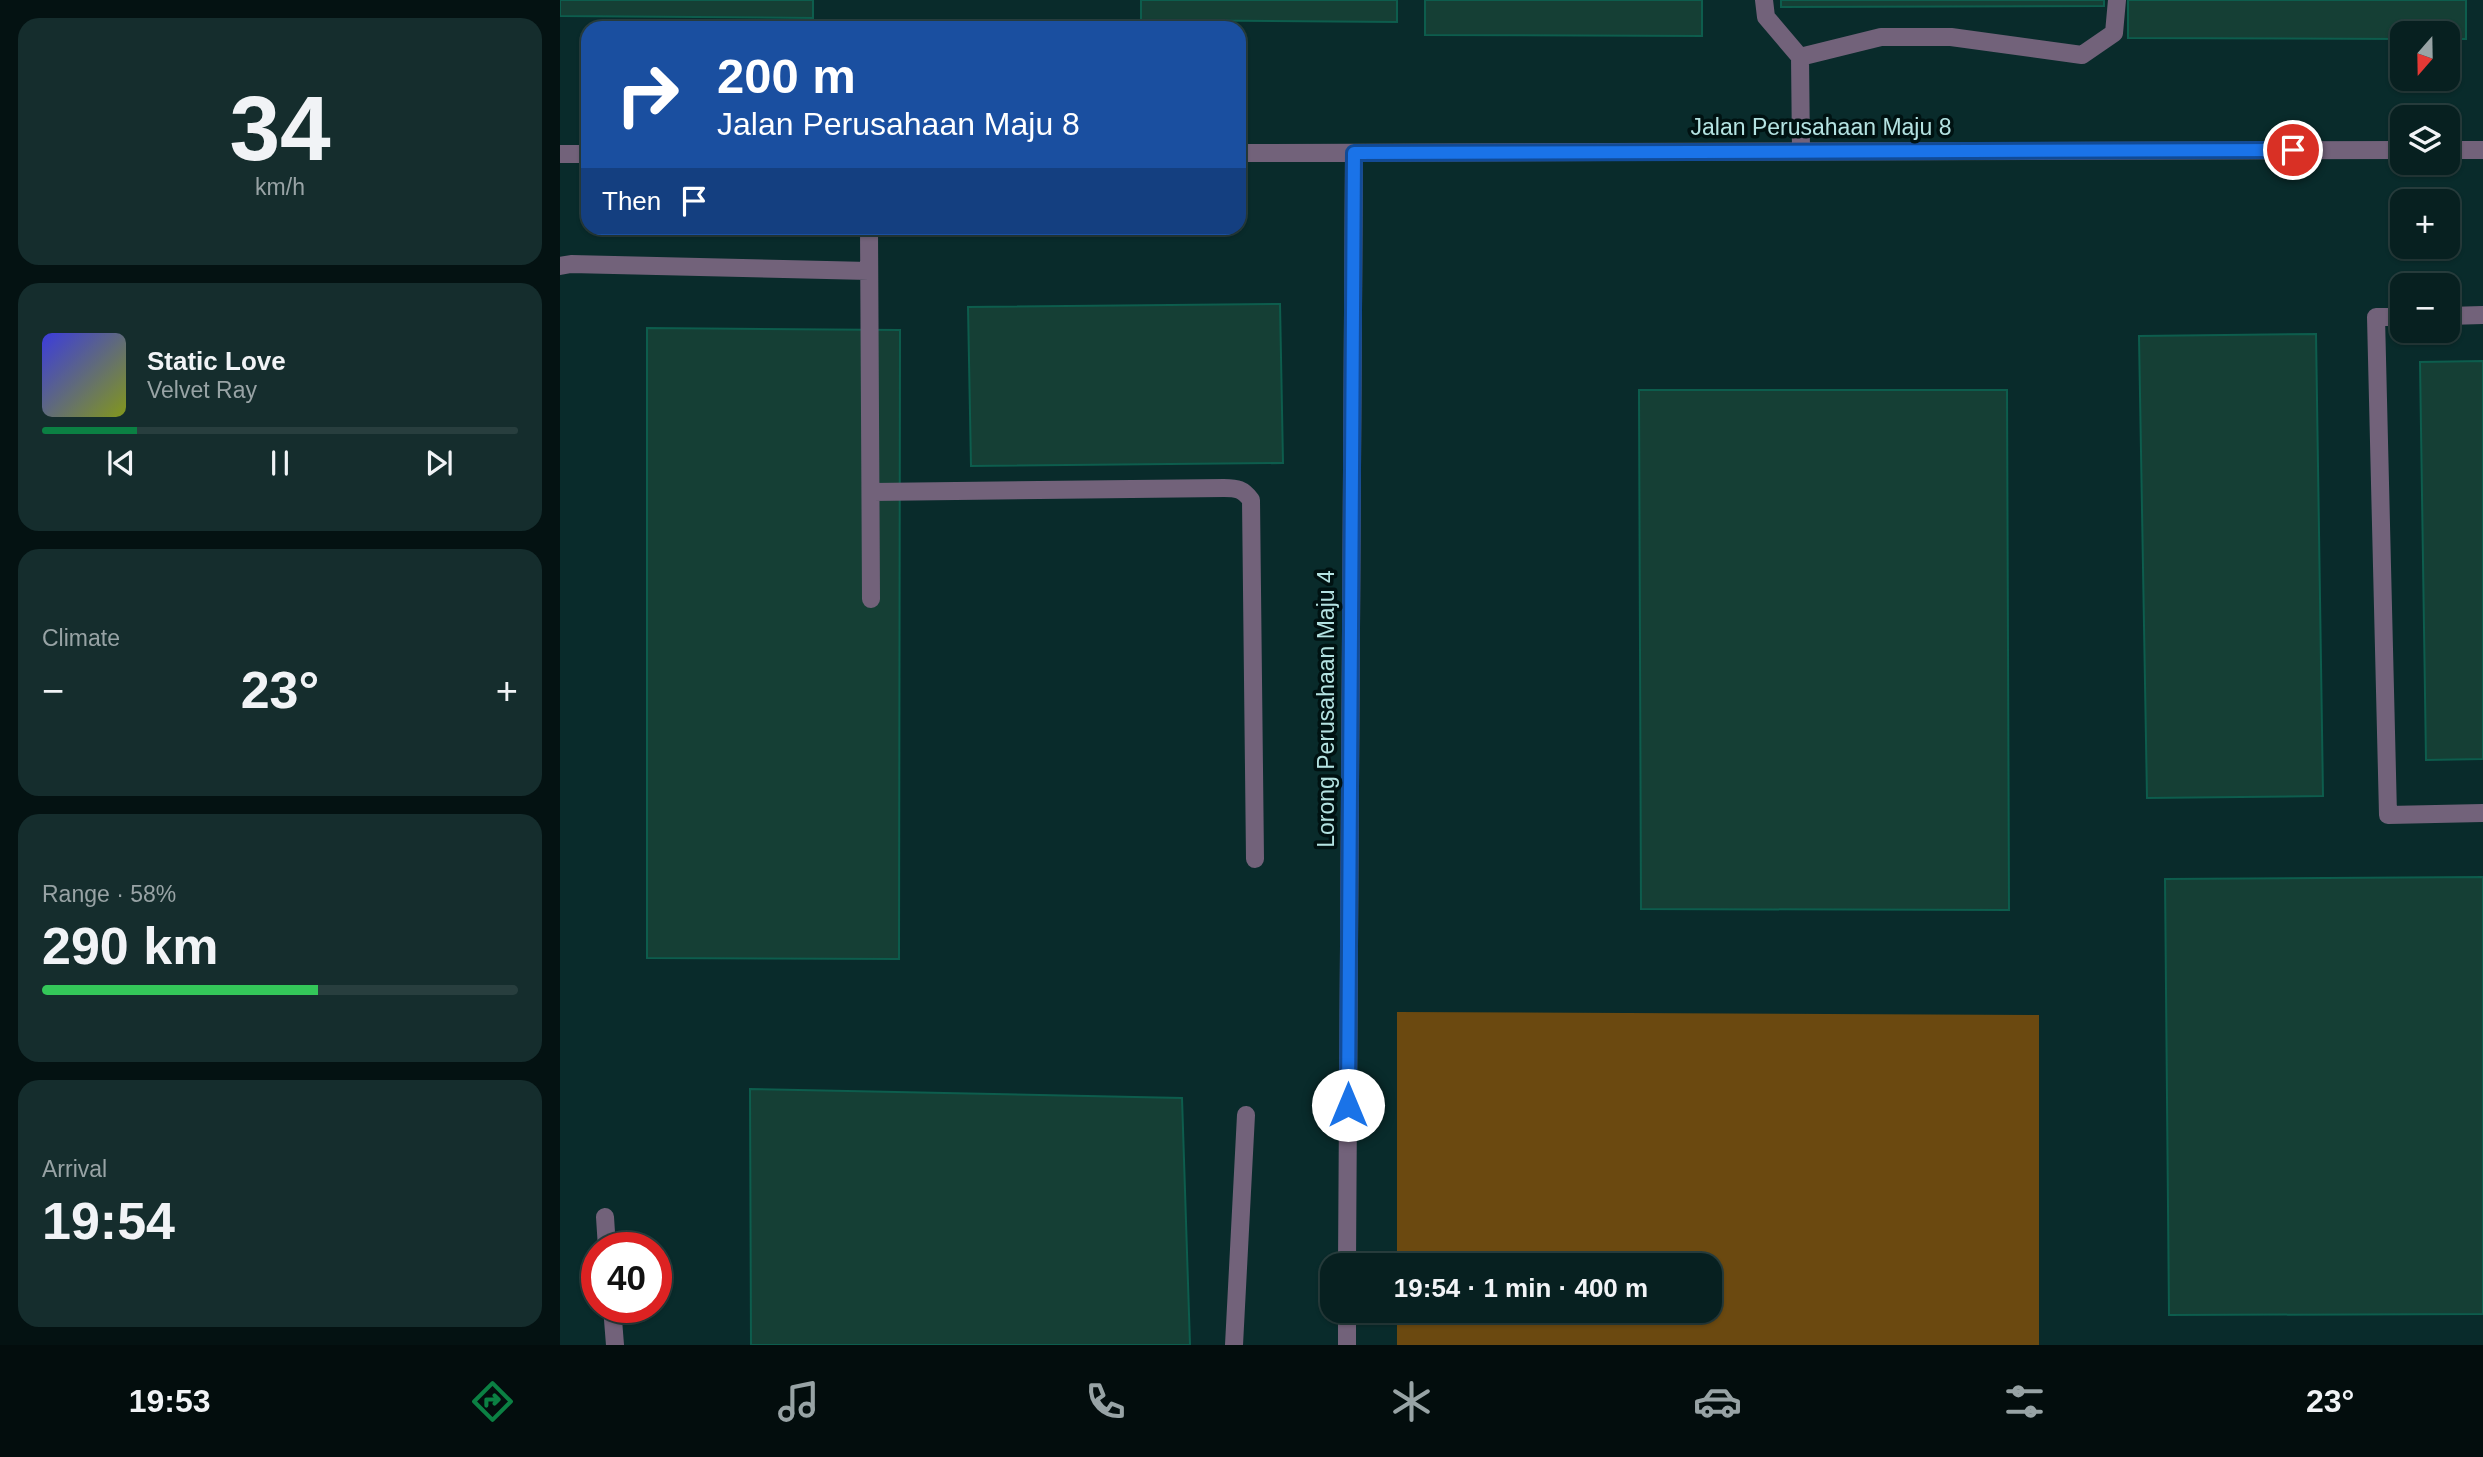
<!DOCTYPE html>
<html lang="en">
<head>
<meta charset="utf-8">
<style>
  :root { --surface:#072020; --page:#152d2d; --text:#f1f3f6; --muted:#98a3a5; --line:#283e3e; --accent:#0b8043 }
  body { margin:0; font-family:Arial,sans-serif; background:var(--page); color:var(--text); height:100vh; display:flex; flex-direction:column; font-size:26px; white-space:nowrap }
  * { box-sizing:border-box; margin:0 }
  p { font-size:23px; color:var(--muted) }
  .icon { flex:none; width:38px; height:38px; fill:none; stroke:currentColor; stroke-width:2; stroke-linecap:round; stroke-linejoin:round }
  .map { position:relative; flex:1; overflow:hidden }
  .sheet { display:flex; flex-direction:column; gap:18px; padding:18px; background:#041212; width:560px }
  .sheet>* { flex:none }
  .hud { position:absolute; left:21px; top:21px; width:665px; height:214px; border-radius:21px; box-shadow:0 2px 5px #0004,0 0 0 2px var(--line); background:#1a4fa0; color:#fff; overflow:hidden }
  .needle { width:46px; rotate:200deg }
  .buttons { position:absolute; left:1830px; top:21px; display:grid; gap:14px }
  .buttons a { display:grid; place-items:center; width:70px; height:70px; border-radius:14px; background:var(--surface); box-shadow:0 2px 5px #0004,0 0 0 2px var(--line); font-size:35px }
  .speed { position:absolute; left:21px; top:1232px; display:flex; gap:14px; font-size:35px; font-weight:700; text-align:center }
  .speed>* { display:grid; place-content:center; width:91px; height:91px; border-radius:50%; background:var(--surface); box-shadow:0 2px 5px #0004,0 0 0 2px var(--line); line-height:1 }
  .speed .limit { border:10px solid #d22; background:#fff; color:#111 }
  .pin { position:absolute; display:grid; place-items:center; width:60px; height:60px; color:#fff; margin:-30px; border:4px solid #fff; border-radius:50%; box-shadow:0 2px 7px #0007 }
  .me { position:absolute; width:77px; margin:-38px; rotate:0deg; stroke-linejoin:round; filter:drop-shadow(0 0 5px #0008) }
  .turn { display:flex; align-items:center; gap:24px; height:147px; padding:0 21px; font-size:32px }
  .turn .icon { width:91px; height:91px; stroke-width:2.5 }
  .turn b { display:block; font-size:49px; line-height:60px }
  .then { display:flex; align-items:center; height:66px; padding:0 21px; background:#0003; gap:14px; font-size:26px }
  .big { font-size:52px; font-weight:600; line-height:1.1 }
  .sheet .tile { flex:1; display:flex; flex-direction:column; justify-content:center; gap:10px; min-width:0; padding:0 24px; border-radius:21px; background:var(--page) }
  .sheet .dial { align-items:center; gap:0 }
  .dial b { font-size:91px; line-height:1 }
  .song { display:flex; align-items:center; gap:21px }
  .cover { width:84px; height:84px; border-radius:10px; background:linear-gradient(135deg,hsl(240 70% 55%),hsl(70 70% 35%)) }
  .played { height:7px; border-radius:4px; background:linear-gradient(90deg,var(--accent) 20%,var(--line) 20%) }
  .keys { display:flex; justify-content:space-around; direction:ltr }
  .heat { display:flex; justify-content:space-between; align-items:center; font-size:38px; direction:ltr }
  .charge { height:10px; border-radius:5px; background:linear-gradient(90deg,#34c759 58%,var(--line) 0) }
  .trip { position:absolute; left:760px; top:1253px; width:402px; height:70px; border-radius:21px; background:var(--surface); box-shadow:0 2px 5px #0004,0 0 0 2px var(--line); font-weight:600; line-height:70px; text-align:center }
  .tabs { display:flex; height:112px; justify-content:space-around; align-items:center; background:#030d0d; color:var(--muted) }
  .tabs .icon { width:49px; height:49px }
  .tabs .active { color:var(--accent) }
  .tabs b { font-size:32px; color:var(--text) }
  main { display:flex; flex:1; min-height:0 }
  .map>svg:first-child { display:block }
</style>
</head>
<body>
<main>
<section class="sheet">
<div class="tile dial"><b>34</b><p>km/h</p></div>
<div class="tile">
<div class="song"><i class="cover"></i><div><b>Static Love</b><p>Velvet Ray</p></div></div>
<div class="played"></div>
<div class="keys"><svg class="icon" aria-label="previous" viewBox="0 0 24 24"><path d="M18 5L8 12l10 7zM5 5v14"/></svg><svg class="icon" aria-label="pause" viewBox="0 0 24 24"><path d="M8 5v14M16 5v14"/></svg><svg class="icon" aria-label="next" viewBox="0 0 24 24"><path d="M6 5l10 7-10 7zM19 5v14"/></svg></div>
</div>
<div class="tile"><p>Climate</p>
<div class="heat"><a>−</a><b class="big">23°</b><a>+</a></div>
</div>
<div class="tile"><p>Range · 58%</p><b class="big">290 km</b><div class="charge"></div></div>
<div class="tile"><p>Arrival</p><b class="big">19:54</b></div>
</section>
<div class="map">
<svg width="1923" height="1345" viewBox="0 0 1923 1345">
  <rect width="100%" height="100%" fill="#092b2b"/>
  <path fill="#6b4910" d="M837 1012 1479 1015V1345H837V1311H1150V1265H837Z"/>
  <path fill="#153f35" stroke="#0d5d4d" stroke-width="2" d="M0 0H253V18L0 16Z
    M581 0H837V22L581 20Z
    M865 0H1142V36L865 35Z
    M1221 0H1544V6L1221 7Z
    M1568 0H1906V39H1888V33H1843V39L1568 38Z
    M720 304 723 463 411 466 408 307Z
    M87 328 340 330 339 959 87 958Z
    M1756 334 1763 796 1587 798 1579 336Z
    M1923 361V759L1866 760 1860 362Z
    M1079 390H1447L1449 910 1081 909Z
    M1923 877V1314L1609 1315 1605 879Z
    M190 1089 622 1098 630 1345H191Z"/>
  <g fill="none" stroke-linecap="round" stroke-linejoin="round">
    <path stroke="#72627a" stroke-width="18" d="M1204 0 1206 17 1240 57 1241 151
      M1240 57 1321 37H1391L1522 55 1554 33 1557 0
      M1888 150H1923
      M679 153 1843 150
      M0 154H28
      M309 228 311 599
      M0 266 11 264 309 271
      M1888 316 1923 315
      M1843 317H1816L1828 815 1923 813
      M313 492 664 488C677 488 683 489 691 500L695 859
      M45 1217 47 1248
      M787 1265 794 153
      M52 1307 55 1345
      M674 1345 686 1115
      M787 1345V1311"/>
  </g>
  <g fill="none" stroke-linecap="round" stroke-linejoin="round">
    <g stroke="#114b97" stroke-width="18">
      <path id="route" d="M788 1105 794 153 1733 150"/>
    </g>
    <use href="#route" stroke="#1a73e8" stroke-width="12"/>
  </g>
  <g text-anchor="middle" stroke-width="7" stroke-linejoin="round" paint-order="stroke">
    <g font-size="23" fill="#b4e3e2" stroke="#001212">
      <text x="1261" y="135">Jalan Perusahaan Maju 8</text>
      <text transform="translate(766 709) rotate(-90)" y="8">Lorong Perusahaan Maju 4</text>
    </g>
  </g>
</svg>
<div class="buttons">
<a><svg class="needle" viewBox="-14 -14 28 28"><path d="M0-13l5 13h-10z" fill="#e53935"/><path d="M0 13l5-13h-10z" fill="#98a3a5"/></svg></a>
<a><svg class="icon" aria-label="layers" viewBox="0 0 24 24"><path d="M12 4l9 5-9 5-9-5zM3 14l9 5 9-5"/></svg></a>
<a>+</a>
<a>−</a>
</div>
<div class="speed"><div class="limit">40</div></div>
<div class="pin" style="left:1733px;top:150px;background:#d93025"><svg class="icon" aria-label="arrive" viewBox="0 0 24 24"><path d="M6 21V4h12l-3 4 3 4H6"/></svg></div>
<svg class="me" style="left:788px;top:1105px" viewBox="-20 -20 40 40"><circle r="19" fill="#fff"/><path d="M0-13L10 11 0 6-10 11z" fill="#1a73e8"/></svg>
<div class="trip">19:54 · 1 min · 400 m</div>
<div class="hud">
<div class="turn"><svg class="icon" aria-label="right" viewBox="0 0 24 24"><path d="M7 20v-9h11M14 6l5 5-5 5"/></svg><div><b>200 m</b>Jalan Perusahaan Maju 8</div></div>
<div class="then">Then<svg class="icon" aria-label="arrive" viewBox="0 0 24 24"><path d="M6 21V4h12l-3 4 3 4H6"/></svg></div>
</div>
</div>
</main>
<nav class="tabs">
<b>19:53</b>
<svg class="icon active" aria-label="directions" viewBox="0 0 24 24"><path d="M12 3l9 9-9 9-9-9zM9 14v-3h6M13 9l2 2-2 2"/></svg>
<svg class="icon" aria-label="music" viewBox="0 0 24 24"><path d="M9 18V5l10-2v13"/><circle cx="6" cy="18" r="3"/><circle cx="16" cy="16" r="3"/></svg>
<svg class="icon" aria-label="phone" viewBox="0 0 24 24"><path d="M5 4h4l2 5-3 2q2 4 5 5l2-3 5 2v4C11 20 4 13 5 4z"/></svg>
<svg class="icon" aria-label="climate" viewBox="0 0 24 24"><path d="M12 3v18M4 7l16 10M4 17L20 7"/></svg>
<svg class="icon" aria-label="car" viewBox="0 0 24 24"><path d="M5 17H2v-5l4-1 3-4h7l3 4 3 1v5h-3M9 17h6M6 11h13"/><circle cx="7" cy="17" r="2"/><circle cx="17" cy="17" r="2"/></svg>
<svg class="icon" aria-label="filters" viewBox="0 0 24 24"><path d="M4 7h16M4 17h16"/><circle cx="9" cy="7" r="2"/><circle cx="15" cy="17" r="2"/></svg>
<b>23°</b>
</nav>
</body>
</html>
